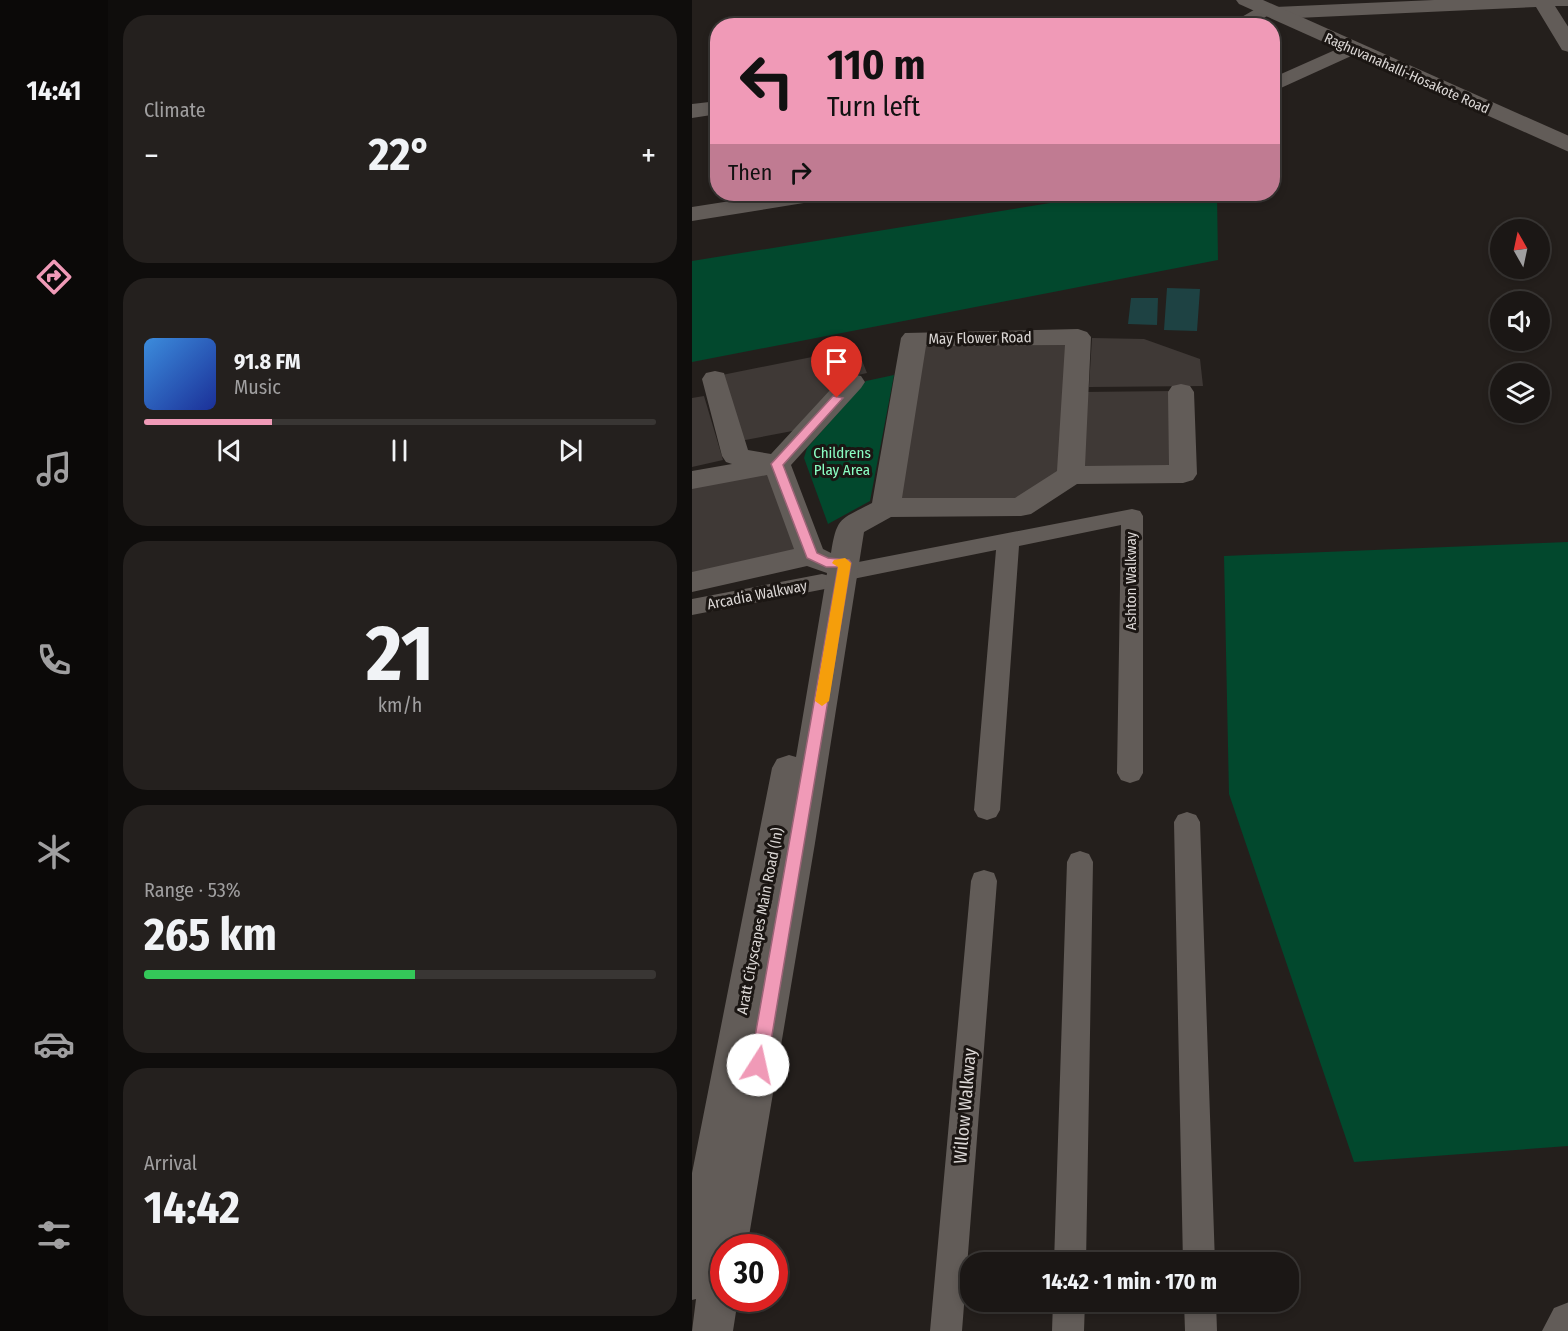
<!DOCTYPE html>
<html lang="en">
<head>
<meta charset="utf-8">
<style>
  :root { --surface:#1b1715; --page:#24201e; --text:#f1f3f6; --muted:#a09fa0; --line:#393634; --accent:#f09ab7 }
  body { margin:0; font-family:"Fira Sans Condensed",sans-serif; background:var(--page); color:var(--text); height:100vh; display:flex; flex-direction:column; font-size:22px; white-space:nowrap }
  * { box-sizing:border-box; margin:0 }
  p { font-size:20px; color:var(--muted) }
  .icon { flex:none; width:33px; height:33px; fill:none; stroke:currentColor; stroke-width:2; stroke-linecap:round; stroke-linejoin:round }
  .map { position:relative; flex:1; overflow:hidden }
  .drawer { display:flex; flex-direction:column; gap:15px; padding:15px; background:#0f0d0c; width:584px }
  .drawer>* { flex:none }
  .banner { position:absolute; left:18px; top:18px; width:570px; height:183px; border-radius:24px; box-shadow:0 3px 9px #0003,0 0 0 2px var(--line); background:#f09ab7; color:#111; overflow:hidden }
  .needle { width:39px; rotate:351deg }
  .buttons { position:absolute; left:798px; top:219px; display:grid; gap:12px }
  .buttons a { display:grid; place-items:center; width:60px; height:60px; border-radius:50%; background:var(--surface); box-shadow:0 3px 9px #0003,0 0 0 2px var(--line); font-size:30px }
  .speed { position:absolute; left:18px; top:1234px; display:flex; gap:12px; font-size:30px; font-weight:700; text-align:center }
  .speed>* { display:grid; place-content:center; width:78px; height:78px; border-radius:50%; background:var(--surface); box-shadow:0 3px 9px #0003,0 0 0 2px var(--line); line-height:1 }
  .speed .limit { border:9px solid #d22; background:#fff; color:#111 }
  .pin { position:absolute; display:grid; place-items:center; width:51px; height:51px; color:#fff; margin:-62px -26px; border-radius:50% 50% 50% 0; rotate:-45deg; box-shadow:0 0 6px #0007 }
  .pin .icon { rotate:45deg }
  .me { position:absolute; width:66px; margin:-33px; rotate:10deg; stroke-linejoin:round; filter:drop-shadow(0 0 4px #0008) }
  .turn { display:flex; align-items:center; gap:21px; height:126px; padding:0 18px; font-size:27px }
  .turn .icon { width:78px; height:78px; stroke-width:2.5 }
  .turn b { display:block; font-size:42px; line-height:51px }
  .then { display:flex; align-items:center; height:57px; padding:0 18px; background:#0003; gap:12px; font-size:22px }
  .big { font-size:45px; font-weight:700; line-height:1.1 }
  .drawer .tile { flex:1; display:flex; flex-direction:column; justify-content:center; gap:9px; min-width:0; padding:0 21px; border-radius:24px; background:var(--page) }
  .drawer .dial { align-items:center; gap:0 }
  .dial b { font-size:78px; line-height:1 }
  .song { display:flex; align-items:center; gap:18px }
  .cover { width:72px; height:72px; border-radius:9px; background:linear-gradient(135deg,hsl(210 70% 55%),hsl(230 70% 35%)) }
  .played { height:6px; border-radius:3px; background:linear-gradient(90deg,var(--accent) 25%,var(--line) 25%) }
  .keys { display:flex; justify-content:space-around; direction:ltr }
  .heat { display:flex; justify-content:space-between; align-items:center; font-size:33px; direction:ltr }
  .charge { height:9px; border-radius:4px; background:linear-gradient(90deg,#34c759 53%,var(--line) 0) }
  .trip { position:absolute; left:268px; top:1252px; width:339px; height:60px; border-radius:24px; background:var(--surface); box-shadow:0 3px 9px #0003,0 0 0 2px var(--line); font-weight:700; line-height:60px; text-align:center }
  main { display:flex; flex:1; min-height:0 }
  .tab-bar { display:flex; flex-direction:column; width:108px; justify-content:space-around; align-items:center; background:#0b0908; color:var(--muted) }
  .tab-bar .icon { width:42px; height:42px }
  .tab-bar .current { color:var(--accent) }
  .tab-bar b { font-size:27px; color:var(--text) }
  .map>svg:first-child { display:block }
</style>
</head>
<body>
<main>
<nav class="tab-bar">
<b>14:41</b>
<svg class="icon current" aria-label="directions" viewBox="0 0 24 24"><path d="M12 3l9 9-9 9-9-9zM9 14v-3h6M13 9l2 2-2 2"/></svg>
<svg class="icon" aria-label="music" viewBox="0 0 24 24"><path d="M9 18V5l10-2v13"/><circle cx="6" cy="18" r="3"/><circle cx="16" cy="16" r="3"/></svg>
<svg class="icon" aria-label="phone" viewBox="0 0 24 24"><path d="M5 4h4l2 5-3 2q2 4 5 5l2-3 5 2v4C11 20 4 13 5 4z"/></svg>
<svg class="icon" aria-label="climate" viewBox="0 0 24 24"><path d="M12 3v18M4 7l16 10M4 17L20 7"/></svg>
<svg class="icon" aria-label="car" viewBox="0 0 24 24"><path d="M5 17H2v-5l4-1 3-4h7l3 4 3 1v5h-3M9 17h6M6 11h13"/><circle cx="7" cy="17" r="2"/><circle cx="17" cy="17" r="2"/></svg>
<svg class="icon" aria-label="filters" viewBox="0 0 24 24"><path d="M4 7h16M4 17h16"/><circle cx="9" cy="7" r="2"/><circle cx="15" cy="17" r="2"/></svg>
</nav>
<section class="drawer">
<div class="tile"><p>Climate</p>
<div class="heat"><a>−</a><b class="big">22°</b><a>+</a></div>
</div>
<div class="tile">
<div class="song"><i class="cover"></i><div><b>91.8 FM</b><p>Music</p></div></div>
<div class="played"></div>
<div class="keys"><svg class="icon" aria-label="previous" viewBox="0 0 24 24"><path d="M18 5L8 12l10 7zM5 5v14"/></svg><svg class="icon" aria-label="pause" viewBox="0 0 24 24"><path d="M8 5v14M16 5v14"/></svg><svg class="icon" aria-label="next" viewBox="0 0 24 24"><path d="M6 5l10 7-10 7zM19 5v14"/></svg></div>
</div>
<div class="tile dial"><b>21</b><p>km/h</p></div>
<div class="tile"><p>Range · 53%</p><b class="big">265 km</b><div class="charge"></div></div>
<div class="tile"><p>Arrival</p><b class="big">14:42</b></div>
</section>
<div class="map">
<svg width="877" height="1331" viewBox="0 0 877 1331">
  <rect width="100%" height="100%" fill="#241f1c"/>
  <path fill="#02482d" d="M414 194H525L526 260 0 362V261Z
    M202 375 178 501 136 524 112 458 115 448 174 381Z
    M876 542V1146L662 1162 537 794 532 556Z"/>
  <path fill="#1e4243" d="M475 288 508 289 505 331 472 330Z
    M439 298H466L465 325 436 324Z"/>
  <path fill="#3f3936" d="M400 338 452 339 508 359 511 386 397 387Z
    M378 341 370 473 324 500 205 499 232 344Z
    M165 348 175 373 157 377 111 429 48 441 30 375Z
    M481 391 482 468H387L390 392Z
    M12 396 31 460 0 467V398Z
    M78 471 107 553 0 576V486Z"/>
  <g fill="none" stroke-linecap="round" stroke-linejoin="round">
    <path fill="#625c58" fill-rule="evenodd" d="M440 509 448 511 451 516V773L447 780 438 783 429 780 425 773 429 525 327 546 308 810 304 817 295 820 286 817 282 810 304 550 151 581 143 578 140 573 143 568 151 565Z
      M130 574 138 576 141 582 138 588 0 615V599Z
      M495 812 504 815 508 822 523 1263H491L482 822 486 815Z
      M388 851 397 854 401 862 394 1263H362L375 862 379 854Z
      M292 870 302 873 305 881 270 1331H238L279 881 282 873Z
      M361 1302H393L392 1331H360Z
      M492 1302H524L525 1331H493Z"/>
    <path fill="#625c58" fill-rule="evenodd" d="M742 0H877V6H863L877 28V52L870 50 844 7 583 19 575 16 560 26H534L574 3 583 7Z
      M661 42 668 44 671 48 668 52 580 92V78Z
      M26 101V114L0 118V104Z
      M84 194H136L132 199 124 201 0 221V207Z
      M386 329 395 332 399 337 393 466 477 465 476 392 480 386 489 384 498 386 502 392 505 474 501 480 491 483 385 484 339 514 329 516 199 517 172 532 123 843 55 1248H32V1299H46L41 1331H0L4 1299 0 1300V1173L80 768 85 759 97 755 104 757 135 573 115 566 0 592V572L102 549 75 475 0 489V471L40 464 34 462 30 456 10 379 14 373 23 371 32 373 56 450 79 454 151 376 160 374 169 376 173 382 169 388 99 465 131 549 139 553C145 516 148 520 180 503L209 338 213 333ZM373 345 365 471 323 498H210L234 346Z
      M877 1302V1331H850L862 1308Z"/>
    <path fill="#625c58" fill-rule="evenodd" d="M544 0H571L877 136V152L547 4Z"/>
  </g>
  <path fill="#f09ab7" stroke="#9c6477" stroke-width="1.5" d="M141 396 151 398 91 465 125 553 136 558 157 560 159 563 75 1065 72 1070 66 1073 60 1070 58 1065 146 567H134L115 558 79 464Z"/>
  <path fill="#f59e0b" d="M153 558 159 563 137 701 130 706 123 701 146 567 140 563 142 560Z"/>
  <g text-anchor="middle" stroke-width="6" stroke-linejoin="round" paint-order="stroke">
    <g font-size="14" fill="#dbd7d5" stroke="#1b1613">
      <text transform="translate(715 73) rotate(24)" y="5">Raghuvanahalli-Hosakote Road</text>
    </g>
    <g font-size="15" fill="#dbd7d5" stroke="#1b1613">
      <text transform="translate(288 338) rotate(-1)" y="5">May Flower Road</text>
      <text transform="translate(439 581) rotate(-90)" y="5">Ashton Walkway</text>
      <text transform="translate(65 595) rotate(-11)" y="5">Arcadia Walkway</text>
      <text transform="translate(68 921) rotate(-79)" y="5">Aratt Cityscapes Main Road (In)</text>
    </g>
    <g font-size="15" fill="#8afec3" stroke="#1b1613">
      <text x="150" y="458">Childrens<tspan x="150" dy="17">Play Area</tspan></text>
    </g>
    <g font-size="18" fill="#dbd7d5" stroke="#1b1613">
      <text transform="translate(273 1106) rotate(-85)" y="6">Willow Walkway</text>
    </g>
  </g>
</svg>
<div class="buttons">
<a><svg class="needle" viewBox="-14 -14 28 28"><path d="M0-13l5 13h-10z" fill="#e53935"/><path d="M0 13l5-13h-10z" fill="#a09fa0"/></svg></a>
<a><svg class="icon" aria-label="sound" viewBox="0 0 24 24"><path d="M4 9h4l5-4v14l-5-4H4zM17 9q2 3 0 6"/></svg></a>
<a><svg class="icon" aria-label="layers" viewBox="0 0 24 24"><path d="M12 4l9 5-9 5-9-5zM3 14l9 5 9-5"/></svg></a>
</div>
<div class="speed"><div class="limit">30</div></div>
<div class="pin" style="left:145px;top:398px;background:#d93025"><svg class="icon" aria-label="arrive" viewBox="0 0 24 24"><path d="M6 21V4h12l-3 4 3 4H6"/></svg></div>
<svg class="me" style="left:66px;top:1065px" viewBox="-20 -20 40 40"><circle r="19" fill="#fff"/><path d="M0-13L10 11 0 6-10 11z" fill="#f09ab7"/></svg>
<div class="trip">14:42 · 1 min · 170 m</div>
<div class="banner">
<div class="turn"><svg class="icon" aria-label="left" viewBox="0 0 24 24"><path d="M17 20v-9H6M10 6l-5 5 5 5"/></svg><div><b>110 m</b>Turn left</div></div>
<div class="then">Then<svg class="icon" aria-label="right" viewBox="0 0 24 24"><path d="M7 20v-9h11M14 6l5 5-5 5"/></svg></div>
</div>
</div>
</main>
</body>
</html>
